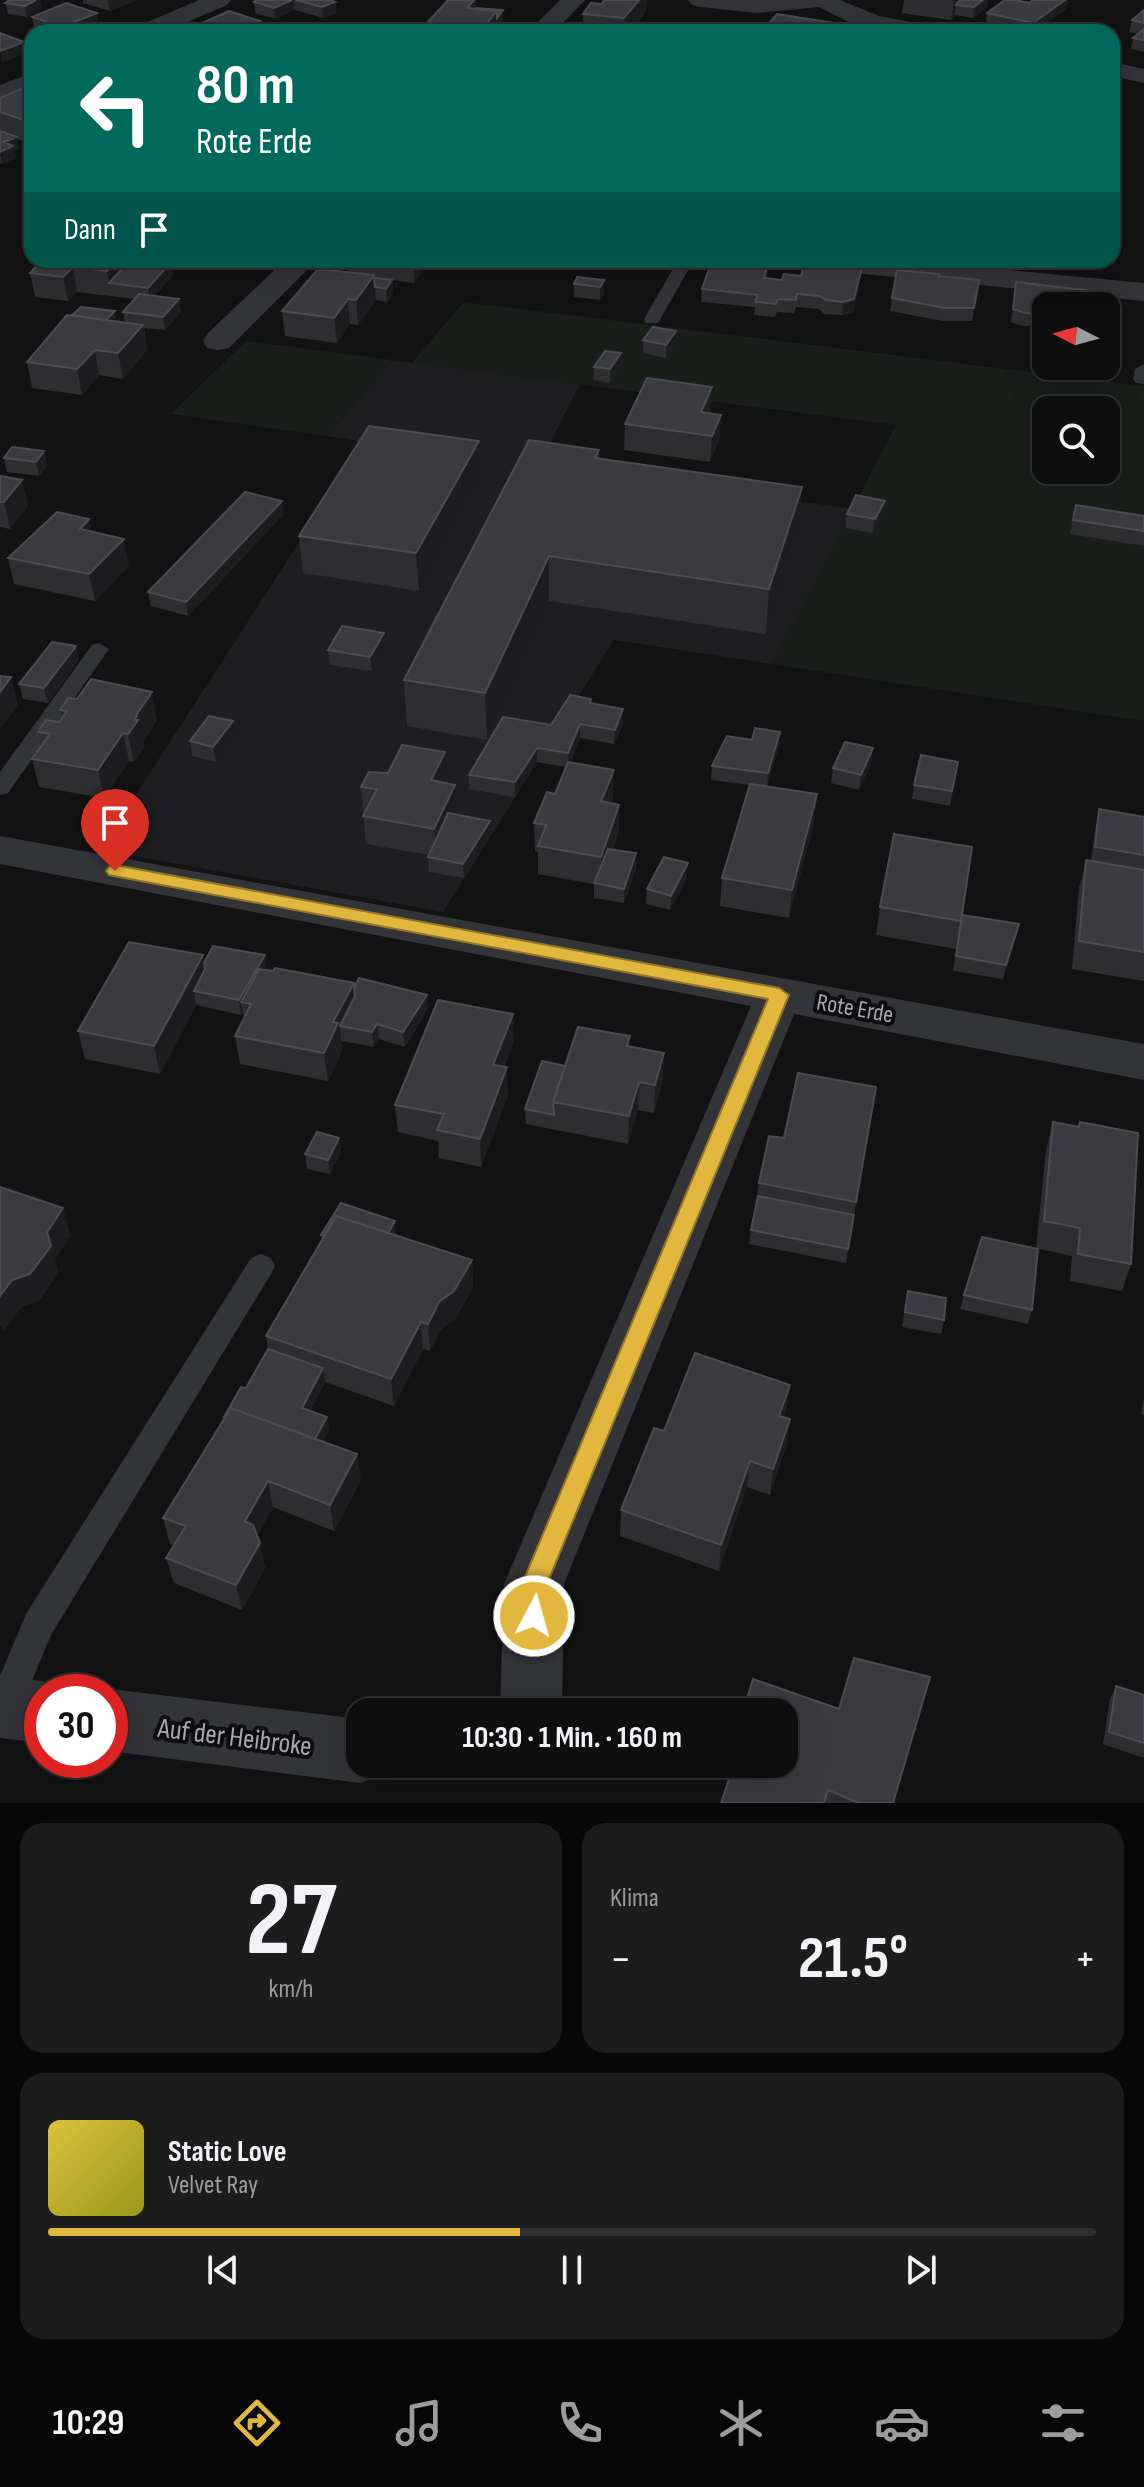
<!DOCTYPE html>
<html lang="de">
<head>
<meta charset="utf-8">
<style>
  :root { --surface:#0e0e0e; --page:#1c1c1c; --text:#f1f3f6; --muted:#9b9c9e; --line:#2e2e2e; --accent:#e1b73d }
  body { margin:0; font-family:"Sofia Sans Condensed",sans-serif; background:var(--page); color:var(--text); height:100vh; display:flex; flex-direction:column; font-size:30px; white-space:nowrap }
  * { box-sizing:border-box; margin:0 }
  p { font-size:26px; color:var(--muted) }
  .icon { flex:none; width:44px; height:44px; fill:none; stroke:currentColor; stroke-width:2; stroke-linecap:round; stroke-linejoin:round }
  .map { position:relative; height:1803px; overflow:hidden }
  .details { display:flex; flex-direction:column; gap:20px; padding:20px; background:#080808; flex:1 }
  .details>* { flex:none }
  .guide { position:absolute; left:24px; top:24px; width:1096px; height:244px; border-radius:24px; box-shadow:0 8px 32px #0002,0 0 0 2px var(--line); background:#00695c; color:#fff; overflow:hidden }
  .needle { width:52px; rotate:276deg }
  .tools { position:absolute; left:1032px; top:292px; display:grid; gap:16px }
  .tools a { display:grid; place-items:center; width:88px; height:88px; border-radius:16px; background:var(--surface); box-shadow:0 8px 32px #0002,0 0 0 2px var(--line); font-size:40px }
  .speed { position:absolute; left:24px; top:1674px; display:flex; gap:16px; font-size:40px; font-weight:700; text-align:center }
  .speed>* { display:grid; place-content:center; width:104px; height:104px; border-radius:50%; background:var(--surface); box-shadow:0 8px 32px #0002,0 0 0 2px var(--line); line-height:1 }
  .speed .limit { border:12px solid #d22; background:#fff; color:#111 }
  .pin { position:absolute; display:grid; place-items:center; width:68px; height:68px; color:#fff; margin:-82px -34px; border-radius:50% 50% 50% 0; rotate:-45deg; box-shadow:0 0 8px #0007 }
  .pin .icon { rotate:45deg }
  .me { position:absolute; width:88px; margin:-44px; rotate:6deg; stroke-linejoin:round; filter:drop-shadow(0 0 6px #0008) }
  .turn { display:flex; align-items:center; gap:28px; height:168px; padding:0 40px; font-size:36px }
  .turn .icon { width:104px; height:104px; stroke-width:2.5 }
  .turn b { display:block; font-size:56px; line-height:68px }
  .then { display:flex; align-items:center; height:76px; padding:0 40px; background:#0003; gap:16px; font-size:30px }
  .big { font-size:60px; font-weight:700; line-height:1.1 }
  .details .tile { flex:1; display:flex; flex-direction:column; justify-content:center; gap:12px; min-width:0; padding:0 28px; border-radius:24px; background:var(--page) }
  .details .dial { align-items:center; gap:0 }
  .dial b { font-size:104px; line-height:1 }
  .song { display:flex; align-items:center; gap:24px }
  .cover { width:96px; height:96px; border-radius:12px; background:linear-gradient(135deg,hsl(50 70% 55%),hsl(60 70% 35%)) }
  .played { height:8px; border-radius:4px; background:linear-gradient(90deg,var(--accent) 45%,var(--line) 45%) }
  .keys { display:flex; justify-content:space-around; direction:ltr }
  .heat { display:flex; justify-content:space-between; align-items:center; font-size:44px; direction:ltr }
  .details .tiles { flex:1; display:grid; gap:20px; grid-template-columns:1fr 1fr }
  .tile:last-child { grid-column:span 2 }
  .trip { position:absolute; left:346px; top:1698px; width:452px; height:80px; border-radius:24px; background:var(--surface); box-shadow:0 8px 32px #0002,0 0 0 2px var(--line); font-weight:700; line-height:80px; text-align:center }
  .tabs { display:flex; height:128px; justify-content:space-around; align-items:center; background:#060606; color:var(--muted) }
  .tabs .icon { width:56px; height:56px }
  .tabs .current { color:var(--accent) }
  .tabs b { font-size:36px; color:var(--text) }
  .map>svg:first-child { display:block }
</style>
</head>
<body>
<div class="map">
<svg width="1144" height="1803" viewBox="0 0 1144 1803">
  <rect width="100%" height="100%" fill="#121213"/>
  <path fill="#1e1e20" d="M392 360 580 384 539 465 854 509 772 664 614 640 443 912 100 850 364 442 327 436Z"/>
  <path fill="#191e1a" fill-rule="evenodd" d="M464 302 1144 386V721L772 664 896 425 412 363ZM1046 410H1106V470H1046Z
    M246 341 392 360 327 436 171 414Z"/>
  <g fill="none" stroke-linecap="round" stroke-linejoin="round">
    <path fill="#333438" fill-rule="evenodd" d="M678 260H694L658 323H646L644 319Z
      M1144 364V384L1136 383 1133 379 1135 369Z
      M99 643 109 649 8 793 0 795V772L92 645Z
      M261 1254 271 1258 275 1266 271 1274 51 1635 16 1719 4 1724 0 1722V1676L26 1614 251 1258Z"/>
    <path fill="#333438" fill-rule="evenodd" d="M199 0H231L227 5 164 32H132L136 27Z
      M560 0H585L554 32H528Z
      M688 0H840L879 16 936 27 940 32H885L853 24 819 7 757 13 700 7 692 5Z
      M1112 62 1144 69V83L1112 76Z
      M32 73V89L0 102V85Z
      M285 260H317L229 348 218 350 207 348 203 341 207 334Z
      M797 260H903L1144 283V301L812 269 802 266Z
      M0 836 1144 1044V1080L794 1014 564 1584 562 1712H500L504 1584 751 1006 0 864Z
      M0 1676 42 1681 64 1690 42 1692V1743L0 1738Z
      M110 1689 360 1719V1764H386L383 1774 360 1783 110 1751V1692H102Z"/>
  </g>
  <path fill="#2e2e31" d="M10 0H40L41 9 27 17 8 14 5 3Z
    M83 0H137L110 11 83 3Z
    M257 0H335L336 13 323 18 295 10 275 19 255 13 254 2Z
    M476 0V8L503 10V21L498 29V32H428L427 23Z
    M904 0H988L987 7 973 18 955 15 951 20 902 13Z
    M1066 9 1034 32H1020L986 24 987 13Z
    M1144 10V52L1131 49 1133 38 1138 34 1129 32 1132 20Z
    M646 12 632 29 643 30V32H583V14Z
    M97 13 98 24 79 32H45L34 28 32 17Z
    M260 21 261 32H194L193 27Z
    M32 91V144L17 139 19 149 14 151 16 158 2 164 0 163V98Z
    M1112 136 1119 137 1112 170Z
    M32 184V201L28 199 25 187Z
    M42 260 171 262 173 275 154 296 179 299 181 312 165 330 144 328 147 350 123 379 99 375 82 395 32 388 27 362 117 322 125 323 123 312 135 299 77 292 68 301 35 297 30 273Z
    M347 260H430L414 283 392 280 393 293 387 302 376 300 358 325 350 324 337 343 285 336 282 311 348 272Z
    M769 260 767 278 782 280 860 279 853 312 842 315 824 314 819 309 796 307 794 313 777 312 775 317 754 315 755 307 701 302 702 289Z
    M1008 260H1058L1053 270 1008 263Z
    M938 276 979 280 972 321H943L890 311 892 298Z
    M604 280V293L600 300 574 297V284Z
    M1016 282 1046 306V326H1022L1011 322Z
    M643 340 675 344 666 358 643 353Z
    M621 353 620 367 610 383 594 380V367Z
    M710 413 721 415 719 441 710 462 624 450 625 424Z
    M599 450V459L798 531 766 634 549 601 487 740 407 726 404 680Z
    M44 451 47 465 39 476 7 472 4 458Z
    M0 476 28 506 10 529 0 527Z
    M480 477 419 591 303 573 299 536Z
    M1076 505 1144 516V546L1070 534Z
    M847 514 883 515 873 533 845 528Z
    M283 515 188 616 151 606 148 592Z
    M92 532 129 566 95 601 14 584 8 558Z
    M384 633 385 647 372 671 330 665 328 650Z
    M79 660 48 703 23 699 19 684Z
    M591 699V704L623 709V724L614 744 580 738 570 763 613 798 611 803 619 832 613 849 636 853V868L624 903 594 898V884L538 874V852L535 851 534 823 555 794 566 767 537 762 515 797 469 789V775L551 725Z
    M60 710 157 720 143 742 144 748 134 762 129 761 104 798 39 787 32 759 41 746 38 732 59 722 62 719Z
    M235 736 216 762 192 756 190 741Z
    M779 746 767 786 817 794 814 822 789 918 720 906 722 878 750 785 711 780 712 766Z
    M873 748 871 763 859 790 831 783 833 768Z
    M958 762 950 806 912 799 914 785Z
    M447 780 446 783 456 812 455 814 490 821 491 835 464 878 429 872 428 857 429 855 366 844 361 787Z
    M1099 809 1144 817V981L1072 969 1079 888 1086 860 1091 861 1096 824Z
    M687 878 670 910 646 904 647 889Z
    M880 907 962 915 1019 924 1003 979 953 971 957 945 956 949 876 935Z
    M203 955 204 963 354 983V988L428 1009 405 1047 379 1039 374 1047 342 1041V1040L340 1042 342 1051 328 1081 240 1064 235 1036 244 1018 243 1012 241 1015 196 1005 160 1074 85 1059 78 1031Z
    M514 1042 504 1067 508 1095 481 1167 439 1158 438 1141 398 1132 395 1105Z
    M630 1047 663 1081 654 1113 638 1110 628 1144 526 1124 525 1109Z
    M876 1087 846 1263 749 1244 759 1183 784 1138Z
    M1053 1122 1078 1127 1080 1122 1131 1264 1122 1291 1070 1281 1072 1256 1036 1248 1046 1150Z
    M341 1152 330 1174 307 1169 305 1154Z
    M321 1235 397 1236 472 1260 473 1287 456 1318 441 1329 430 1351 423 1349 394 1406 325 1382 310 1411 327 1417 329 1431 323 1442 361 1480 334 1531 273 1507 257 1536 265 1568 242 1610 174 1583 166 1558 174 1545 170 1544 163 1518 224 1419V1417L246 1388 268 1349 266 1336 322 1240Z
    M908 1291 944 1320 941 1334 902 1327Z
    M964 1295 1032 1310 1028 1324 960 1309Z
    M1144 1399V1415L1141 1414Z
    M786 1412 784 1417 790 1419 786 1446 770 1495 747 1487 719 1571 620 1536 621 1510 664 1431Z
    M1116 1686 1144 1695V1758L1103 1744 1110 1699Z
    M734 1764 893 1803H721Z"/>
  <path fill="#1d1d1f" d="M36 0H40L41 9 27 17 25 6Z
    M108 0H137L110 11Z
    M292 0H294L295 10 275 19 274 8Z
    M325 0H335L336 13 323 18 322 7Z
    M474 0H476V19L467 8Z
    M639 0H647L646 12 630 32H624V18Z
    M954 0H964L956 5 955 15 951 20Z
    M983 0H988L987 7 973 18 974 7Z
    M1065 0H1068L1066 9 1034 32H1031L1033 23Z
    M503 10V21L498 29V32H484L483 28 497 11Z
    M97 13 98 24 79 32H63L62 27Z
    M260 21 261 32H234Z
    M24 42 26 53 2 63 0 51Z
    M17 137 19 149 14 151 16 158 2 164 0 152 4 142Z
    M1119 137 1115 160 1112 170 1116 150Z
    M118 260H133L109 283 107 271Z
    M413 260H430L414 283Z
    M769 260 768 272 763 291 764 278Z
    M171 262 173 275 150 301 148 288Z
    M73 267 77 292 68 301 63 277Z
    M862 267 860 279 853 312 842 315 843 302Z
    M374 275 376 300 358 325 356 300Z
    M392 280 393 293 387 302 386 289Z
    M604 280V293L600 300V287Z
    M179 299 181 312 165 330 163 317Z
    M348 299 350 324 337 343 334 318Z
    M115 311 117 324 96 330Z
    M143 325 147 350 123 379 118 353Z
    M676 331 675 344 666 358V345Z
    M95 350 99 375 82 395 77 369Z
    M621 353 620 367 610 383V369Z
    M712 387 710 412 701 434V412Z
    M721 415 719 441 710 462 712 436Z
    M479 441 480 477 419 591 416 553Z
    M44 451 47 465 39 476 36 462Z
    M22 480 28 506 10 529 4 502Z
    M802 487 798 531 766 634 769 589Z
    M282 501 283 515 188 616 186 602Z
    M885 501 883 515 873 533 875 519Z
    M89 519 94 546 80 529Z
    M124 539 129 566 95 601 89 574Z
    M549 556V601L487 740 485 693Z
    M384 633 385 647 372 671 370 657Z
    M76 646 79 660 48 703 44 688Z
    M11 677 18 705 0 729V692Z
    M152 692 157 720 143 742 144 748 134 762 128 734 137 714Z
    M623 709V724L614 744 615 730Z
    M233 721 235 736 216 762 213 747Z
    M580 724V738L568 768V753Z
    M780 732 779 746 767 788 768 773Z
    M123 733 129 761 104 798 98 770Z
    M537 748V762L515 797V782Z
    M873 748 871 763 859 790 861 775Z
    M445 752 447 780 433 808 431 780Z
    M614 770 613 798 601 829V801Z
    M455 785 456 812 436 856 434 829Z
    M817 794 814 822 789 918 792 890Z
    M619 805V832L600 885 601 857Z
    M490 821 491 835 464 878 463 864Z
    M636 853V868L624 903V889Z
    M688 863 687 878 670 910 671 896Z
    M1019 924 1015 939 1003 979 1006 965Z
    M203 955 208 983 194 991 196 1005 160 1074 154 1046Z
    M265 955 267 970 241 1002 243 1012 241 1015 239 1000Z
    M354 983 357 1011 340 1026 342 1051 328 1081 324 1053 333 1022Z
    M427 995 428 1009 405 1047 403 1032Z
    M513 1014 514 1042 494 1093 493 1065Z
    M377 1024 379 1039 374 1047 372 1032Z
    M664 1053 663 1081 654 1113 655 1085Z
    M507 1067 508 1095 481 1167 480 1139Z
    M639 1082 638 1110 628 1144 629 1116Z
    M339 1138 341 1152 330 1174 328 1160Z
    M63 1208 71 1236 55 1259 59 1273 39 1301 21 1308 3 1332 0 1325V1296Z
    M395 1221 397 1235 383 1243Z
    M472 1260 473 1287 456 1318 441 1329 430 1351 428 1324 439 1302Z
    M421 1322 423 1349 394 1406 391 1379Z
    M323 1368 325 1382 304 1422 302 1408Z
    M790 1385 786 1412 775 1442 779 1416Z
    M327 1417 329 1431 312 1462 310 1449Z
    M790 1419 786 1446 770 1495 773 1469Z
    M357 1454 361 1480 334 1531 330 1505Z
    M750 1461 747 1487 719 1571 721 1545Z
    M268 1481 273 1507 251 1547 245 1521Z
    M260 1543 265 1568 242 1610 236 1585Z"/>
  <path fill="#3b3b3f" stroke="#4b4c51" stroke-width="2" d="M10 0H36L25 6 5 3Z
    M257 0H292L274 8 254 2Z
    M296 0H330L335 2 322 7Z
    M448 0H474L467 8 497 11 483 28 427 23Z
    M604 0H639L624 18 583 14 591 3 602 4Z
    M960 0H983L974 7 956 5Z
    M1005 0H1015L1029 3 1033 0H1065L1033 23 987 13Z
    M66 3 97 13 62 27 32 17Z
    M476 8 503 10 497 18V11L475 9Z
    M1144 10V23L1132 20Z
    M229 11 260 21 234 32H211L193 27Z
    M777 14 840 24 835 30 826 29 824 32H747L754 24 767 26Z
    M308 26 328 32H296Z
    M610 27 643 30 641 32H607Z
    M842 28 870 30 869 32H840Z
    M1144 29V40L1133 38Z
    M0 33 24 42 0 51Z
    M23 88 32 91V123L0 112V98Z
    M0 131 17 137 4 142 13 146 0 152Z
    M1112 136 1119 137 1116 150 1112 149Z
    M42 260H118L107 271 73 267 63 277 30 273Z
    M130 260H156L171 262 148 288 109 283Z
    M712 260H769L764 278 782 280 784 274 801 276 805 261 862 267 854 299 843 302 826 300 820 296 797 294 796 300 778 299 776 304 755 302 758 295 702 289Z
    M318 269 374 275 356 300 348 299 334 318 282 311Z
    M897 270 939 274 938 276 979 280 974 308H945L892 298Z
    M577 277 604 280 600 287 574 284Z
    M374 278 392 280 386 289 375 287Z
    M1016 282 1101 292V306H1046V313H1025L1013 309Z
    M139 294 179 299 163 317 123 312Z
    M81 307 115 311 106 320 72 315Z
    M67 315 143 325 118 353 95 350 77 369 27 362Z
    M653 327 676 331 666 345 643 340Z
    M605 351 621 353 610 369 594 367Z
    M647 378 712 387 701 412 721 415 712 436 625 424Z
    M369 426 479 441 416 553 299 536Z
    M529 440 599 450 595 458 802 487 769 589 549 556 485 693 404 680Z
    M12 447 44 451 36 462 4 458Z
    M0 476 22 480 4 502H0Z
    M245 492 282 501 186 602 148 592Z
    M856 495 885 501 875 519 847 514Z
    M1076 505 1144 516V531L1073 520Z
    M57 512 89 519 80 529 124 539 89 574 8 558Z
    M342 626 384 633 370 657 328 650Z
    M52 642 76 646 44 688 19 684Z
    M0 676 11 677 0 692Z
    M91 679 152 692 137 714 135 720H138L128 734 123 733 98 770 32 759 50 734 38 732 46 720 59 722 67 711 60 710 68 698 77 699Z
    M570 695 591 699 590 703 623 709 615 730 580 724 568 753 537 748 515 782 469 775 503 717 551 725Z
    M209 716 233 721 213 747 190 741Z
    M755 728 780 732 768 773 712 766 727 736 752 740Z
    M845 742 873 748 861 775 833 768Z
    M402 745 445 752 431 780 455 785 434 829 363 816 377 789 361 787 369 772 388 773Z
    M921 755 958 762 952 791 914 785Z
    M568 762 614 770 601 801 619 805 601 857 538 846 546 825 534 823 547 792 555 794Z
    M750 784 817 794 792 890 722 878Z
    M1099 809 1144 817V855L1095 847Z
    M448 813 490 821 463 864 428 857Z
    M894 834 972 847 961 921 880 907Z
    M608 849 636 853 624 889 594 883Z
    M664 857 688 863 671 896 647 889Z
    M1086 860 1144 870V952L1079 941Z
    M962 915 1019 924 1006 965 956 956Z
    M129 942 203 955 154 1046 78 1031Z
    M213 946 265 955 239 1000 194 991 205 969 204 963Z
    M275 968 354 983 333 1022 338 1023 324 1053 235 1036 251 1004 241 1002 259 969 273 971Z
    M359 978 427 995 403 1032 377 1024 372 1032 340 1026 355 996 354 988Z
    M438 1000 513 1014 493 1065 507 1067 480 1139 437 1130 444 1114 395 1105Z
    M578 1027 630 1036 627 1046 664 1053 655 1085 639 1082 629 1116 553 1102Z
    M542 1061 565 1066 553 1102 554 1115 525 1109Z
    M798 1073 876 1087 856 1202 759 1183 769 1136 784 1138Z
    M1053 1122 1079 1127 1080 1122 1138 1133 1131 1264 1078 1254 1080 1228 1044 1221Z
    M317 1132 339 1138 328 1160 305 1154Z
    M0 1187 63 1208 47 1232 51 1246 30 1274 12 1280 0 1296Z
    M758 1196 854 1215 848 1249 751 1230Z
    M341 1203 395 1221 388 1233 336 1216 324 1236 321 1235Z
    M336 1216 472 1260 454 1291 439 1302 428 1324 421 1322 391 1379 266 1336Z
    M982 1237 1038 1249 1032 1310 964 1295Z
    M908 1291 946 1298 944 1320 905 1312Z
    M268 1349 323 1368 302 1408 327 1417 315 1439 231 1408 225 1417H224L241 1387 246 1388Z
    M695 1353 790 1385 779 1416 790 1419 773 1469 750 1461 721 1545 621 1510 654 1428 664 1431Z
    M231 1408 357 1454 330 1505 268 1481 245 1521 253 1525 260 1543 236 1585 166 1558 186 1526 163 1518Z
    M854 1658 930 1677 893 1803H859L828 1790 824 1803H721L734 1764H784V1712H743L753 1679 839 1709Z
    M1116 1686 1144 1695V1743L1109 1732Z"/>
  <path fill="#e1b73d" stroke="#927728" stroke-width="2" d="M115 865 779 988 789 995 547 1584 546 1616 542 1625 534 1628 525 1625 521 1616 522 1584 768 999 109 875 106 871 109 867Z"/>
  <g text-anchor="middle" stroke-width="8" stroke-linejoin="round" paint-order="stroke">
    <g font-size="24" fill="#a5a8b3" stroke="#0d0d0e">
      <text transform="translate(855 1008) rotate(10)" y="8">Rote Erde</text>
    </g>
    <g font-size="28" fill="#a5a8b3" stroke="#0d0d0e">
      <text transform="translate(235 1736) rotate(7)" y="10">Auf der Heibroke</text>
    </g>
  </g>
</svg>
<div class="tools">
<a><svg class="needle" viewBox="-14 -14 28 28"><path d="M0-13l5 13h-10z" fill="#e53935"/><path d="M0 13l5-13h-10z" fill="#9b9c9e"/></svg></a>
<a><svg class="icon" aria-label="search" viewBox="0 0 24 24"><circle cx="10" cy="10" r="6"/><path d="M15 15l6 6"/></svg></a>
</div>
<div class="speed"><div class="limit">30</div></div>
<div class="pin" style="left:115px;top:871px;background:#d93025"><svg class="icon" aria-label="arrive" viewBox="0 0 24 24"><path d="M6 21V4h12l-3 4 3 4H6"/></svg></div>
<svg class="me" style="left:534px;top:1616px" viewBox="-20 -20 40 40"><circle r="17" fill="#e1b73d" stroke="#fff" stroke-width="3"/><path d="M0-11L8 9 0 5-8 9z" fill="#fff"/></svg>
<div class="trip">10:30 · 1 Min. · 160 m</div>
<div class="guide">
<div class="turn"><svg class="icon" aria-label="left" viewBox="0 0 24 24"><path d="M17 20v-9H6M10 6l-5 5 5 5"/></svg><div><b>80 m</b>Rote Erde</div></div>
<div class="then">Dann<svg class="icon" aria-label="arrive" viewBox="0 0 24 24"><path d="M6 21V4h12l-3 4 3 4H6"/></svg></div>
</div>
</div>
<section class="details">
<div class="tiles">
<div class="tile dial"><b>27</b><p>km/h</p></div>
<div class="tile"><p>Klima</p>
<div class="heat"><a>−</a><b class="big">21.5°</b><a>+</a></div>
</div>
<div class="tile">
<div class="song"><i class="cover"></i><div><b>Static Love</b><p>Velvet Ray</p></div></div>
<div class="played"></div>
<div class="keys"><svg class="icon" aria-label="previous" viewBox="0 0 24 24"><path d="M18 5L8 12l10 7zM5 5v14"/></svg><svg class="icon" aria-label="pause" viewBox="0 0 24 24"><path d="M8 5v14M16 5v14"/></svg><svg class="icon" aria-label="next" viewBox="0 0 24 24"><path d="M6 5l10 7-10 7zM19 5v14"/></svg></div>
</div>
</div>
</section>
<nav class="tabs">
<b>10:29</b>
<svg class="icon current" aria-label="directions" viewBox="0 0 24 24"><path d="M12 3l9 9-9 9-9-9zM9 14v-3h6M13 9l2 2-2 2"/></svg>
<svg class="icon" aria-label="music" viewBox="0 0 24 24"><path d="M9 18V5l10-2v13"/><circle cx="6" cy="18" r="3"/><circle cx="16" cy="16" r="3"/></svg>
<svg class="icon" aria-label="phone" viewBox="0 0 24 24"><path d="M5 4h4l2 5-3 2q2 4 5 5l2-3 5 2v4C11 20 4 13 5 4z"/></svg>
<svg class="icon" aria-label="climate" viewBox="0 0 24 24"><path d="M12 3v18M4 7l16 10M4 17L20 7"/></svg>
<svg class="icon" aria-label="car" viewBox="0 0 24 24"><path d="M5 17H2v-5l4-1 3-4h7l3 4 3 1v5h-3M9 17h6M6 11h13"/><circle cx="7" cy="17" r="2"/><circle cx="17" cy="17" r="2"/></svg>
<svg class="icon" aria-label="filters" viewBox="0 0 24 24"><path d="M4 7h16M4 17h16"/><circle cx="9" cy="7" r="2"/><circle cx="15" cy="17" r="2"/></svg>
</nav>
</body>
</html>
